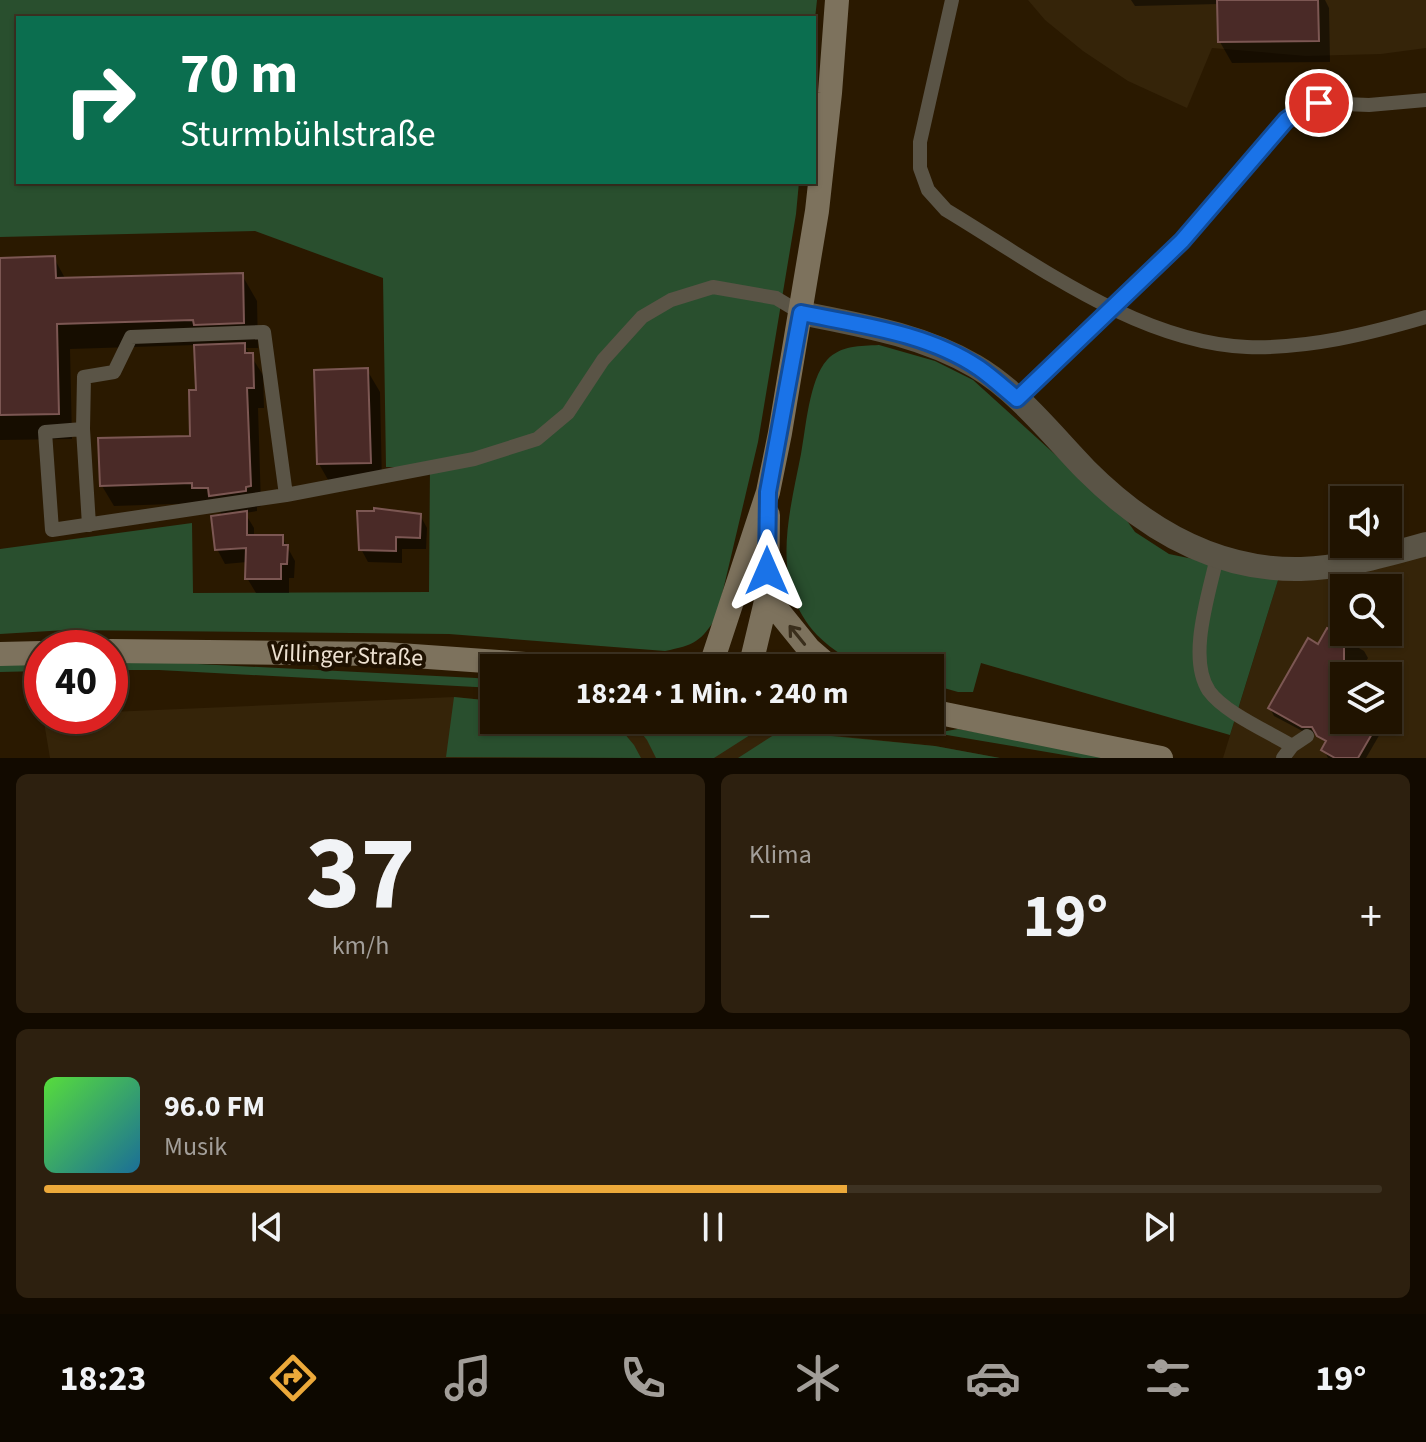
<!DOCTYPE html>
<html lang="de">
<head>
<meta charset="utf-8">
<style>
  :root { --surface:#201300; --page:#2d200f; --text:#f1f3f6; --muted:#a29e99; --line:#3d3222; --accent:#eca93a }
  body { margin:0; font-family:"Source Sans 3",sans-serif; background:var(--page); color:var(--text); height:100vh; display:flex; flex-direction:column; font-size:30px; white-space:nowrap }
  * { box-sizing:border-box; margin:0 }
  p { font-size:26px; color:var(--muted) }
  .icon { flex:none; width:44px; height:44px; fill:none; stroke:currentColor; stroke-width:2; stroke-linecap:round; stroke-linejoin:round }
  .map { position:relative; height:758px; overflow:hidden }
  .drawer { display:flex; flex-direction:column; gap:16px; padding:16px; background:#120a00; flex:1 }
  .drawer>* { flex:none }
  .guide { position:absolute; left:16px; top:16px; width:800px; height:168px; border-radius:0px; box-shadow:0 2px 6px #0004,0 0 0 2px var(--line); background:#0b6e4f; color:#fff; overflow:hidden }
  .fabs { position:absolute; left:1330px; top:486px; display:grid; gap:16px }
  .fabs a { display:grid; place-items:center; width:72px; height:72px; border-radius:0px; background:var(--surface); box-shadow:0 2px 6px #0004,0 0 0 2px var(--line); font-size:40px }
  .speed { position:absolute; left:24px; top:630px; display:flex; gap:16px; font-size:40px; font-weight:700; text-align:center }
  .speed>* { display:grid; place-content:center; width:104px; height:104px; border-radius:50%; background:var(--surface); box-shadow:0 2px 6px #0004,0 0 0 2px var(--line); line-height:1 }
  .speed .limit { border:12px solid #d22; background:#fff; color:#111 }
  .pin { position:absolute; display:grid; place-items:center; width:68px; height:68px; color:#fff; margin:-34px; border:4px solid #fff; border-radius:50%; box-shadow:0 2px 8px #0007 }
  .me { position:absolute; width:88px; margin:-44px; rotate:0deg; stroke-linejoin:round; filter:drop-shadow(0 0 6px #0008) }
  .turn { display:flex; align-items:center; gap:28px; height:168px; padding:0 32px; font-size:36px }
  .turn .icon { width:104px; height:104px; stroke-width:2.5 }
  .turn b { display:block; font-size:56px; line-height:68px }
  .big { font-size:60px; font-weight:700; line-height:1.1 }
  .drawer .tile { flex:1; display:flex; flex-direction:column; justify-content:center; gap:12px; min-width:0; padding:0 28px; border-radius:12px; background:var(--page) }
  .drawer .dial { align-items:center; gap:0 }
  .dial b { font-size:104px; line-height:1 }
  .song { display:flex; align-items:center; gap:24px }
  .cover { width:96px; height:96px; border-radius:12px; background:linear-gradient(135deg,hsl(110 70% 55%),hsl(200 70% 35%)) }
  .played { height:8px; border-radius:4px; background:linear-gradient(90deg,var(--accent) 60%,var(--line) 60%) }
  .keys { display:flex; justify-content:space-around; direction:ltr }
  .heat { display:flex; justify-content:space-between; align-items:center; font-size:44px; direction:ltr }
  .drawer .tiles { flex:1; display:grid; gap:16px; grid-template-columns:1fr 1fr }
  .tile:last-child { grid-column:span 2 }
  .trip { position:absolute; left:480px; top:654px; width:464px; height:80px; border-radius:0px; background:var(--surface); box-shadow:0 2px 6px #0004,0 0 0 2px var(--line); font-weight:700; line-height:80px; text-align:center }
  .menu { display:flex; height:128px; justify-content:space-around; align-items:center; background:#0d0800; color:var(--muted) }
  .menu .icon { width:56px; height:56px }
  .menu .on { color:var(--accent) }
  .menu b { font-size:36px; color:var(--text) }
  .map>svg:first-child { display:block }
</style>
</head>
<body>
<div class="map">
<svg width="1426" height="758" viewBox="0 0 1426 758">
  <rect width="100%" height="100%" fill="#2a1900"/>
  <path fill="#352409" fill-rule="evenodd" d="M1028 0H1426V48L1381 54 1306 56 1212 48 1187 108 1128 81 1083 51 1045 20Z
    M1426 536V758H1223L1279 577ZM1344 588H1388V632H1344ZM1344 676H1388V720H1344Z
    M454 697 494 701V720H688L935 746 1000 758H50L43 716H110V712Z"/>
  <path fill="#294f2e" d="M0 0H817L814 28V18H18V182H799L796 214 758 442 717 616C701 642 694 645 665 651L449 634 66 630 0 634V549L192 523 193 593 429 592 430 467H386L383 278 255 231 0 237Z
    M879 345 935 361 973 380 1125 518 1135 532 1169 554 1279 577 1230 735 981 663 973 692H958L930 684V668C912 668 892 671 875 668 853 664 832 650 817 635 769 583 789 516 801 454 806 428 809 380 827 360 841 345 860 346 879 345Z
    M159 662 476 678 494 680V688L159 670H110V663Z
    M0 664H42V671L0 672Z
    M454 697 494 701V720H613L634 745 641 758 446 757Z
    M631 720H688L761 728 714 758H656L647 740Z
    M958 729 1124 758H1082L935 733Z
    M780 731 935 746 1000 758H738Z"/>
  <path fill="#0007" d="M1131 0H1325L1329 8 1330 62 1232 63 1220 42 1219 4 1135 6Z
    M54 258 66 280 242 275 257 301 258 348H246L263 375 264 408H258L261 506 257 507V511L245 513 254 528V537H282L290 552 295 561 294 578H289V593H256L247 578V562L225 564 217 549 223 517 218 508 203 503 114 506 102 486 192 438 198 392 196 345 70 349 72 439 0 440V260Z
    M367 370 380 392 382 484 331 485 319 464Z
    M420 515 427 528 426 549H402V563L368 562 361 549Z
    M1328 630 1364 651 1368 658 1358 676H1344V720H1388L1366 758H1328L1324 750 1327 745 1318 734H1308L1274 716 1270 708 1319 647Z
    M1388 702 1393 710 1388 719Z"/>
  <path fill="#4a2a27" stroke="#7c5753" stroke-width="2" d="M1217 0H1318L1319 41 1218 42Z
    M55 256 56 278 243 273 244 323 194 325 193 320 57 324 59 414 0 415V258Z
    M245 343V353H253L254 388H247L251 486 246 487V491L209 496 208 488H192V483L100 486 98 438 190 436 189 390H196L194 345Z
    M368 368 371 463 317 464 314 370Z
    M374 508 421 514 420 538 396 537V551L359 550 357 511H374Z
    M247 511V535H283V545H288L287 564H281V579H245L246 548 215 550 211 516Z
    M1327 628 1344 637V720H1380L1358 758H1335L1321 750 1326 741 1317 736 1312 727H1302L1268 708 1308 638 1318 644Z"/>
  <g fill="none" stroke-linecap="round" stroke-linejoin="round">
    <path stroke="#5a5446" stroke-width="14" d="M952 0 920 142V168L928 190 946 210C1036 264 1138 342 1247 347 1308 349 1368 334 1426 317
      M1017 399 1182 241 1286 120 1302 109 1319 103 1369 105 1426 100
      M83 429 45 432 52 530 286 495 474 459 537 439 568 413 603 360 642 317 671 300 713 287 776 298 801 313
      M89 525 83 429 84 377 114 372 131 337 264 332 286 495
      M1217 557C1209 594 1187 658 1209 691 1225 713 1269 732 1292 746
      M1283 758 1292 746 1307 736"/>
    <path stroke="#5a5446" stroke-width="24" d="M801 313C861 325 922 335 975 366 1018 391 1052 435 1086 470 1144 528 1215 571 1301 569 1342 568 1386 555 1426 544"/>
    <path stroke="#7d725d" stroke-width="24" d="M767 597 809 649 831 668
      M110 651 385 654 583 668
      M0 654 42 653
      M710 668 768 492 780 433 817 211 830 93 837 0
      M750 668 767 597 768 515
      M930 711 1161 758"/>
  </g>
  <defs><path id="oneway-shaft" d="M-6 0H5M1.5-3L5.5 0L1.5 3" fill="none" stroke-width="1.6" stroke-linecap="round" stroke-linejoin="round" transform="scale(2)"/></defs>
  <use stroke="#3a2e1c" href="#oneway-shaft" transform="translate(797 635) rotate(-129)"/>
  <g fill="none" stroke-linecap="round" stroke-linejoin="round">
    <g stroke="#114b97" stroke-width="20">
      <path id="route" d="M767 571 768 492 801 313C860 325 928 333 979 368 992 377 1005 389 1017 399L1182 241 1286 120 1302 109 1319 103"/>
    </g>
    <use href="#route" stroke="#1a73e8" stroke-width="14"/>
  </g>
  <g text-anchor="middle" stroke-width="8" stroke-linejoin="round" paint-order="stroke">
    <g font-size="24" fill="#ece0d0" stroke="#1e1100">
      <text transform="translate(347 655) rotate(2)" y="8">Villinger Straße</text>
    </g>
  </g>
</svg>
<div class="fabs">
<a><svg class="icon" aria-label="sound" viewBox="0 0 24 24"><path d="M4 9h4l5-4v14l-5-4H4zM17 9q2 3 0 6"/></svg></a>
<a><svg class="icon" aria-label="search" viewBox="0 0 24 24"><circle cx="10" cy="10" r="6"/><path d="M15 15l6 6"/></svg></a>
<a><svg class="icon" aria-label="layers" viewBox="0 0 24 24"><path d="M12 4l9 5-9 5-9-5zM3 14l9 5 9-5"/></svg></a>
</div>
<div class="speed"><div class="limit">40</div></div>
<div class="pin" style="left:1319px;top:103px;background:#d93025"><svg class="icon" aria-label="arrive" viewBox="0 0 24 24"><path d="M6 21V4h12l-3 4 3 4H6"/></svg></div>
<svg class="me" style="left:767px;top:571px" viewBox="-20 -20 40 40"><path d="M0-17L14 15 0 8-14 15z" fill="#1a73e8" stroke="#fff" stroke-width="4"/></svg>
<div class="trip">18:24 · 1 Min. · 240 m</div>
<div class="guide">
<div class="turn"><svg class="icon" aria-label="right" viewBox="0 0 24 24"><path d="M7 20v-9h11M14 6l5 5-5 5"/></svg><div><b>70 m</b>Sturmbühlstraße</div></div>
</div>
</div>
<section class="drawer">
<div class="tiles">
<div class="tile dial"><b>37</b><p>km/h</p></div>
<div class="tile"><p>Klima</p>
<div class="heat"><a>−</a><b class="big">19°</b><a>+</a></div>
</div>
<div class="tile">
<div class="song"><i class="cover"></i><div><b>96.0 FM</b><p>Musik</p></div></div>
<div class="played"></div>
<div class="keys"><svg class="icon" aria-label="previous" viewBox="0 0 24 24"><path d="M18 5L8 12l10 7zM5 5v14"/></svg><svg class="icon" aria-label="pause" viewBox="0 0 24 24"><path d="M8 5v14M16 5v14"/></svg><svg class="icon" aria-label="next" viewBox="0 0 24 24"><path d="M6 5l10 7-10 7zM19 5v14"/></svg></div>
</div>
</div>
</section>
<nav class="menu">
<b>18:23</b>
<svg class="icon on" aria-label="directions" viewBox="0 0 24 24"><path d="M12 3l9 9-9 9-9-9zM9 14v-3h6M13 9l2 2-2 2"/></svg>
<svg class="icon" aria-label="music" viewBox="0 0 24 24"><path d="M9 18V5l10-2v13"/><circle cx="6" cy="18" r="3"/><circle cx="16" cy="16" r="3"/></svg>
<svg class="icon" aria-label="phone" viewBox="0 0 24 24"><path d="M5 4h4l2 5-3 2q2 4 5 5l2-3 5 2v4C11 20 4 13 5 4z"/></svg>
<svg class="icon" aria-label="climate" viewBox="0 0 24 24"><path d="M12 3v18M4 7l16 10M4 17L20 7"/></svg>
<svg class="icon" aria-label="car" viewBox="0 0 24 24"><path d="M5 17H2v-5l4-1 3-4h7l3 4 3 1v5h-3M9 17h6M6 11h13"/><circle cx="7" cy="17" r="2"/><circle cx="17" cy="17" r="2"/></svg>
<svg class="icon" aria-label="filters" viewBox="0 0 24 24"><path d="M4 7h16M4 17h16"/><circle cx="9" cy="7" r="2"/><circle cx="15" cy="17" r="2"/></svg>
<b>19°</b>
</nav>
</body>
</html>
